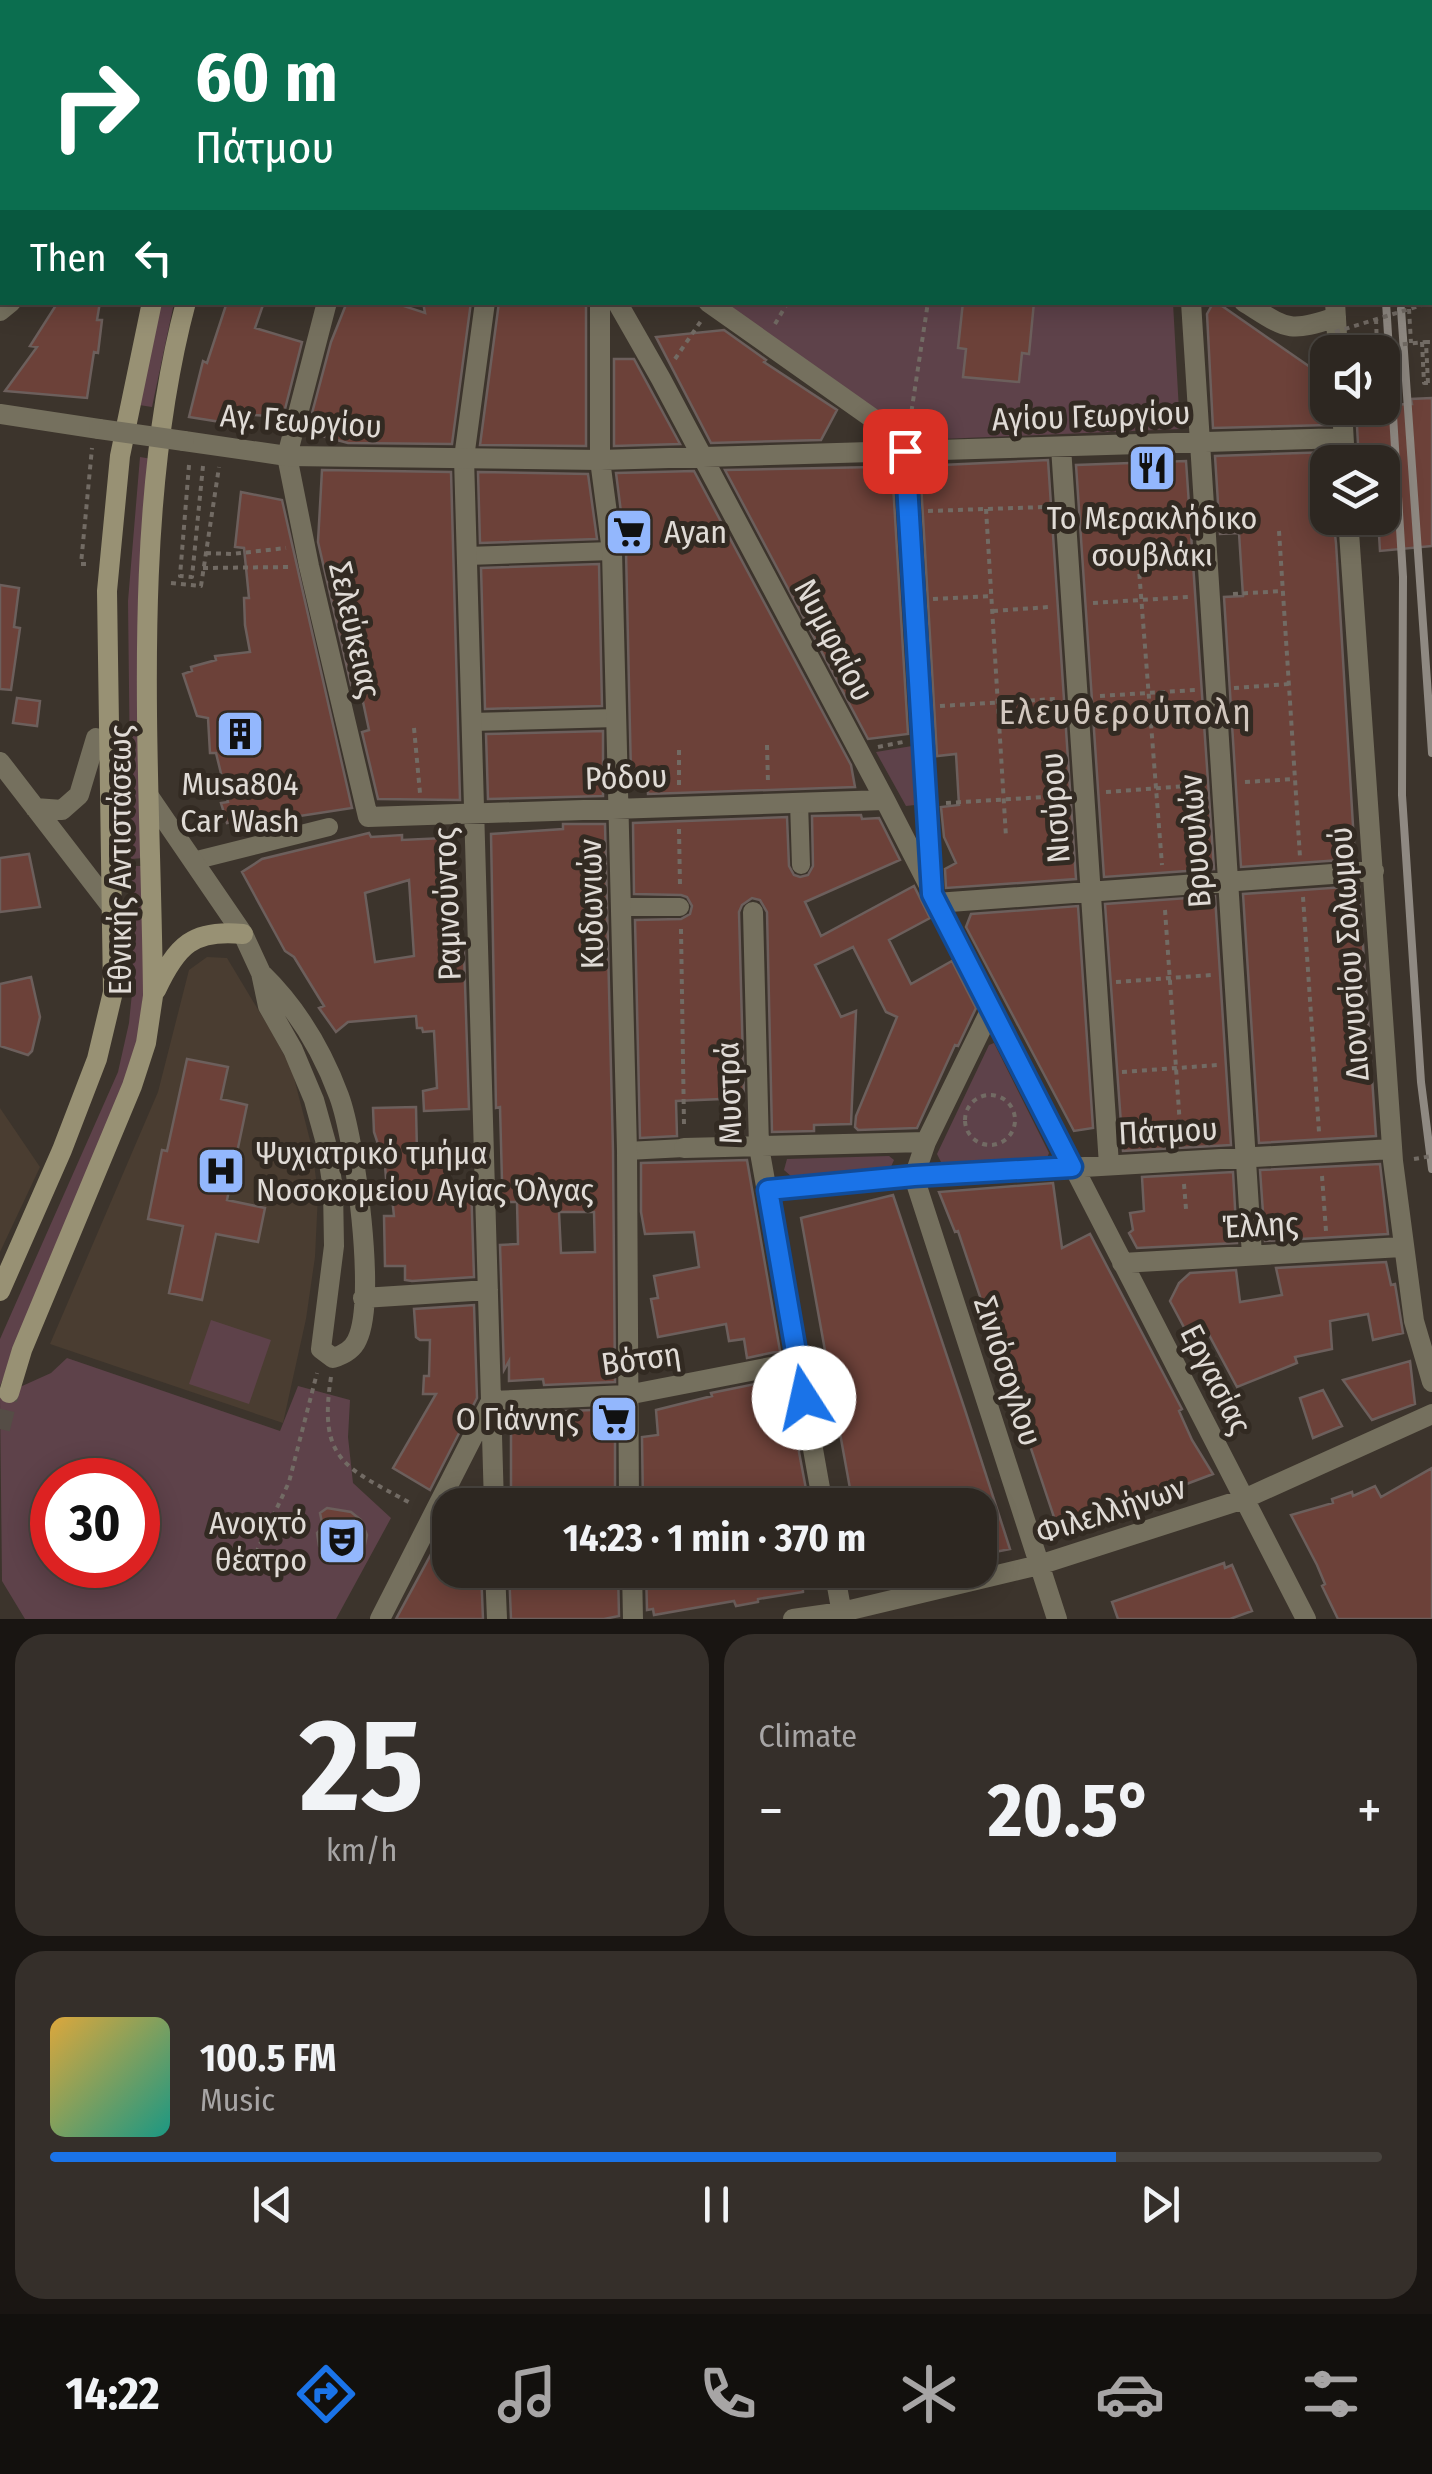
<!DOCTYPE html>
<html lang="en">
<head>
<meta charset="utf-8">
<style>
  :root { --surface:#2d2721; --page:#352f2a; --text:#f1f3f6; --muted:#a7a5a5; --line:#48443f; --accent:#1a73e8 }
  body { margin:0; font-family:"Fira Sans Condensed",sans-serif; background:var(--page); color:var(--text); height:100vh; display:flex; flex-direction:column; font-size:38px; white-space:nowrap }
  * { box-sizing:border-box; margin:0 }
  p { font-size:32px; color:var(--muted) }
  .icon { flex:none; width:55px; height:55px; fill:none; stroke:currentColor; stroke-width:2; stroke-linecap:round; stroke-linejoin:round }
  .map { position:relative; height:1619px; overflow:hidden }
  .sheet { display:flex; flex-direction:column; gap:15px; padding:15px; background:#191512; flex:1 }
  .sheet>* { flex:none }
  .banner { position:absolute; left:0px; top:0px; width:1432px; height:305px; box-shadow:0 5px 25px #0003,0 0 0 2px var(--line); background:#0b6e4f; color:#fff; overflow:hidden }
  .tools { position:absolute; left:1310px; top:335px; display:grid; gap:20px }
  .tools a { display:grid; place-items:center; width:90px; height:90px; border-radius:20px; background:var(--surface); box-shadow:0 5px 25px #0003,0 0 0 2px var(--line); font-size:50px }
  .speed { position:absolute; left:30px; top:1458px; display:flex; gap:20px; font-size:50px; font-weight:700; text-align:center }
  .speed>* { display:grid; place-content:center; width:130px; height:130px; border-radius:50%; background:var(--surface); box-shadow:0 5px 25px #0003,0 0 0 2px var(--line); line-height:1 }
  .speed .limit { border:15px solid #d22; background:#fff; color:#111 }
  .pin { position:absolute; display:grid; place-items:center; width:85px; height:85px; color:#fff; margin:-42px; border-radius:20px; box-shadow:0 5px 15px #0006 }
  .me { position:absolute; width:110px; margin:-55px; rotate:350deg; stroke-linejoin:round; filter:drop-shadow(0 0 8px #0008) }
  .turn { display:flex; align-items:center; gap:35px; height:210px; padding:0 30px; font-size:45px }
  .turn .icon { width:130px; height:130px; stroke-width:2.5 }
  .turn b { display:block; font-size:70px; line-height:85px }
  .then { display:flex; align-items:center; height:95px; padding:0 30px; background:#0003; gap:20px; font-size:38px }
  .big { font-size:75px; font-weight:700; line-height:1.1 }
  .sheet .card { flex:1; display:flex; flex-direction:column; justify-content:center; gap:15px; min-width:0; padding:0 35px; border-radius:30px; background:var(--page) }
  .sheet .dial { align-items:center; gap:0 }
  .dial b { font-size:130px; line-height:1 }
  .song { display:flex; align-items:center; gap:30px }
  .cover { width:120px; height:120px; border-radius:15px; background:linear-gradient(135deg,hsl(40 70% 55%),hsl(170 70% 35%)) }
  .played { height:10px; border-radius:5px; background:linear-gradient(90deg,var(--accent) 80%,var(--line) 80%) }
  .keys { display:flex; justify-content:space-around; direction:ltr }
  .heat { display:flex; justify-content:space-between; align-items:center; font-size:55px; direction:ltr }
  .sheet .tiles { flex:1; display:grid; gap:15px; grid-template-columns:1fr 1fr }
  .card:last-child { grid-column:span 2 }
  .trip { position:absolute; left:432px; top:1488px; width:565px; height:100px; border-radius:30px; background:var(--surface); box-shadow:0 5px 25px #0003,0 0 0 2px var(--line); font-weight:700; line-height:100px; text-align:center }
  .tabs { display:flex; height:160px; justify-content:space-around; align-items:center; background:#12100d; color:var(--muted) }
  .tabs .icon { width:70px; height:70px }
  .tabs .active { color:var(--accent) }
  .tabs b { font-size:45px; color:var(--text) }
  .map>svg:first-child { display:block }
</style>
</head>
<body>
<div class="map">
<svg width="1432" height="1619" viewBox="0 0 1432 1619">
  <rect width="100%" height="100%" fill="#3c342c"/>
  <path fill="#4a3d31" d="M207 957 227 958 274 1036 292 1070 312 1148 318 1194 315 1257 306 1319 283 1423 50 1344 158 1092 189 970Z
    M0 1108 40 1167 0 1252Z"/>
  <path fill="#5e424a" fill-rule="evenodd" d="M161 303H174L152 407 139 405Z
    M721 303H1173L1180 429 918 440Z
    M140 457 152 459 144 858 131 859 128 601Z
    M912 746 915 805 906 806 876 752Z
    M132 866H145V982L135 1060 0 1386V1339L118 1072 129 1023 133 983Z
    M994 1043 1049 1153 1047 1158 942 1164 937 1154 989 1045Z
    M889 1156 894 1160 890 1169 792 1177 784 1170 787 1159Z
    M211 1320 271 1340 249 1404 189 1384Z
    M67 1358 280 1431 298 1386 350 1400 348 1437 353 1483 391 1518 336 1619H25L2 1581 0 1396 51 1373ZM52 1480H138V1565H52Z"/>
  <path fill="#6c4139" stroke="#6c5f5c" stroke-width="2.5" fill-rule="evenodd" d="M58 302H100L97 320H102L98 353 94 352 87 398 5 391 37 347 30 346Z
    M227 302H264L255 328 302 342 283 417 224 413 221 422 189 417 203 361 207 363Z
    M347 302H392L425 313 423 302H471L452 444 348 443 307 432 331 342Z
    M499 302H586V446L480 445Z
    M963 302H1034L1029 354 1022 353 1019 382 963 377 966 349 958 348Z
    M1212 305 1222 306 1323 376 1329 425 1213 428 1207 314Z
    M724 330 766 360 764 362 837 410 821 440 711 443 656 337Z
    M614 359H634L680 444 614 446Z
    M1432 398V546L1380 551 1378 518H1382V462H1359L1356 408H1382V405L1412 404 1411 399Z
    M1331 452V462H1328V518H1333L1336 543 1355 859 1241 867 1224 597 1243 596 1239 533 1220 534 1215 456Z
    M1048 460 1076 879 946 888 945 869 956 863 944 837 941 807 959 805 956 754 937 756 920 466Z
    M1186 461 1214 869 1104 877 1076 465Z
    M876 467H892L908 734 868 739 725 470Z
    M322 470 451 472 460 800 378 799 362 732 369 730 359 683 351 685 318 542Z
    M694 471 851 765 855 787 648 794 647 775H631L626 551 616 473Z
    M478 472 588 474 597 539 480 543Z
    M241 492 282 500 352 808 254 823V830L236 834 233 822 227 823 221 803 228 802 216 753H210L208 718 197 716 183 674 192 671 191 667 216 660 215 656 250 652 245 625 244 598H249L244 548 235 547Z
    M599 564 602 706 485 709 481 568Z
    M0 585 19 588 14 627 20 628 11 690 0 689Z
    M17 698 40 701 37 726 13 723Z
    M603 731V796L488 799 486 734Z
    M861 815 862 819 879 818 900 860 805 902 821 936 914 886 930 918 889 940 911 984 952 961 976 1008 958 1046 955 1045 917 1128 858 1130 855 1127 856 1116 897 1017 886 1012 853 947 815 965 841 1017 856 1011 851 1124 814 1125V1131L772 1132 767 912 760 900 752 898 742 905 739 912 744 1098 676 1101 677 1136 640 1138 635 920 681 919 690 914 692 906 687 897 681 895 634 894 633 823 787 817 789 866 794 875 800 877 808 875 813 866 812 816Z
    M563 824H605L613 1151 615 1382 544 1385 543 1379 509 1381V1361L504 1370 500 1245 518 1244 517 1202H499L498 1182 502 1181 500 1107 496 1108 491 834 563 829ZM559 1212H594L595 1252 561 1253Z
    M369 833 371 837 402 835V840L444 838V844H447L448 863 455 867 461 953 464 952 469 1109 424 1111 423 1091 437 1088 434 1031 423 1032 422 1028H417L416 1016 348 1022 336 1032 319 1008 324 1006 294 957 285 951 242 872 262 859ZM409 880 414 956 375 962 365 893Z
    M29 854 40 907 0 912V858Z
    M1359 886 1376 1136 1259 1143 1243 894Z
    M1215 896 1231 1145 1123 1151 1105 904Z
    M1078 906 1093 1128 1074 1131 966 927 971 914Z
    M31 977 40 1017 32 1051 28 1055 0 1046V984Z
    M187 1059 228 1067 221 1099 247 1105 227 1200 265 1208 258 1242 216 1234 202 1300 169 1293 183 1226 148 1219 162 1150 167 1151Z
    M416 1107 417 1154 448 1151 451 1185 471 1184 474 1277 412 1281 405 1280V1266H385L384 1216H394L390 1178H386L384 1153H381L374 1132 373 1108Z
    M747 1160 780 1351 747 1358 744 1339 729 1341 726 1324 658 1337 651 1299 658 1298 654 1276 699 1267 694 1232 645 1234 641 1212V1163Z
    M1380 1164 1388 1234 1265 1241 1260 1170Z
    M1233 1172 1237 1243 1137 1248 1129 1233 1133 1230 1130 1213 1144 1211 1142 1177Z
    M1053 1183 1062 1248 1090 1234 1182 1409 1179 1411 1192 1440 1213 1474 1059 1532 958 1231 955 1232 939 1192Z
    M893 1195 965 1410 1010 1549 980 1555V1505H853L801 1218Z
    M1386 1262 1391 1285 1395 1284 1403 1333 1373 1340 1368 1314 1330 1321 1332 1349 1295 1357 1297 1363 1237 1387 1209 1335 1205 1337 1199 1326 1187 1333 1170 1301 1179 1283 1190 1273 1236 1270 1240 1302 1282 1295 1276 1268Z
    M474 1305 477 1398 430 1490 393 1468 436 1394H423L424 1376H429L430 1340H420L416 1337 414 1309Z
    M1410 1361 1415 1404 1372 1420 1343 1380Z
    M785 1378 806 1489 802 1490 805 1505H643L642 1437 658 1435 656 1410 712 1396 711 1393Z
    M1323 1390 1342 1426 1313 1438 1300 1398Z
    M615 1409V1505H511V1420L545 1418V1412Z
    M1432 1468V1619H1338L1322 1586 1325 1584 1317 1565 1291 1515 1333 1503 1332 1499 1352 1492 1353 1496 1375 1486 1381 1497Z
    M327 1508 351 1512 361 1520 367 1535 364 1549 351 1563 324 1552 319 1546 317 1533 323 1527 320 1513Z
    M450 1519V1570H481L483 1619H396Z
    M1224 1563 1225 1568 1232 1565 1252 1611 1230 1619H1118L1112 1602Z
    M509 1570H618L619 1616 604 1619H511Z
    M646 1570H802L803 1592 758 1599V1602L736 1606 734 1601 654 1615 653 1609 647 1610Z"/>
  <g fill="none" stroke-linecap="round" stroke-linejoin="round">
    <path stroke="#554d46" stroke-width="20" stroke-dasharray="20 10" stroke-linecap="butt" d="M0 1429 9 1393"/>
    <path stroke="#726b64" stroke-width="4" stroke-dasharray="5 5" stroke-linecap="butt" d="M1409 309 1411 343
      M1376 319 1377 346
      M775 324 788 302
      M1422 342 1424 383H1432
      M1365 348V352
      M675 359 701 321
      M1428 383 1426 342H1432
      M910 421 928 302
      M189 465 180 576 192 577 203 466
      M986 509 1006 837
      M928 511 1044 507
      M1370 526H1377V518
      M1279 531 1300 857
      M1137 544 1162 865
      M206 553 232 554 286 548
      M86 564H81L92 448
      M203 568 289 567
      M171 583 201 586 219 467
      M1233 594 1283 591
      M933 599 992 596
      M1093 603 1188 597
      M993 611 1049 607
      M1234 688 1289 684
      M1100 696 1195 690
      M940 706 1055 699
      M414 728 420 793
      M767 745 768 783
      M878 747 903 742
      M1245 782 1295 779
      M679 785V750
      M1106 792 1201 785
      M946 803 1061 796
      M679 829 680 885
      M1303 897 1319 1132
      M1165 910 1181 1140
      M681 929 684 1125
      M1116 982 1211 975
      M1122 1072 1218 1065
      M965 1120a25 25 0 1 1 50 0a25 25 0 1 1-50 0Z
      M1322 1176 1326 1231
      M1184 1184 1186 1209
      M331 1377C318 1461 345 1467 412 1504
      M256 1553 289 1482 317 1373"/>
    <path stroke="#75705e" stroke-width="11" d="M338 0H348
      M682 2 684 0"/>
    <path stroke="#75705e" stroke-width="18" d="M468 556 612 551
      M471 722 616 718
      M799 802 801 865
      M193 861 329 827
      M621 907H680
      M627 1151 684 1148"/>
    <path stroke="#75705e" stroke-width="20" d="M1316 0V2
      M1430 0 1432 23
      M81 2 83 0
      M0 91 2 90
      M485 302 464 458 494 1505
      M617 302 661 379 885 800 1306 1619
      M708 302 882 425 905 451 931 882
      M1191 302 1252 1255
      M1244 302C1286 328 1287 334 1336 317
      M1335 302 1338 352
      M0 311 11 302
      M1342 408 1345 462
      M1061 447 1109 1165
      M287 456 309 566 368 817 885 800
      M1348 518 1393 1161 1414 1321 1432 1382
      M0 762 114 910
      M150 798 243 934 261 973 268 1006 293 1050 314 1100 326 1143 333 1189 334 1246 321 1349 333 1358C343 1355 353 1349 357 1340 377 1300 355 1139 339 1096 322 1050 296 1007 261 973
      M35 808 62 810 79 795 96 738
      M936 903 1374 871
      M753 912 759 1147 823 1505
      M991 1009 926 1142 914 1177 1057 1619
      M684 1148 926 1142
      M768 1190 914 1177 1392 1149
      M1122 1263 1402 1247
      M363 1298 488 1290
      M491 1401 627 1395 797 1362
      M629 1505 627 1151 612 551 600 460 1343 438
      M495 1570 497 1619
      M632 1570 633 1619
      M834 1570 843 1619
      M380 1619 490 1403
      M793 1619 842 1612 1039 1565 1244 1499 1432 1414"/>
    <path stroke="#75705e" stroke-width="20" d="M787 2 789 0
      M0 414 99 429
      M184 441 287 456 600 460V302
      M287 456 327 302"/>
    <path stroke="#989174" stroke-width="20" d="M277 2 279 0
      M312 2 314 0
      M156 990C177 945 193 929 243 934
      M0 1291 62 1150 97 1059 113 992 107 591 120 456 152 302
      M9 1393 22 1350 132 1086 146 1043 153 996C151 773 128 519 186 302"/>
    <path stroke="#8f8982" stroke-width="8" d="M1379 0V2
      M1386 302 1403 577 1402 795 1421 1082 1432 1169
      M1401 309 1432 753"/>
    <path stroke="#726b64" stroke-width="4" stroke-dasharray="5 5" stroke-linecap="butt" d="M1335 332 1432 302
      M1363 348 1426 342
      M1414 1159 1432 1156"/>
    <path stroke="#75705e" stroke-width="20" d="M99 429 184 441"/>
  </g>
  <g fill="none" stroke-linecap="round" stroke-linejoin="round">
    <g stroke="#114b97" stroke-width="25">
      <path id="route" d="M804 1398 768 1190 914 1176 1072 1167 932 894 905 451"/>
    </g>
    <use href="#route" stroke="#1a73e8" stroke-width="18"/>
  </g>
  <defs>
    <g id="restaurant-square" transform="scale(2.5)"><rect x="-9" y="-9" width="18" height="18" rx="4" fill="#93b7fd" stroke="#322a22"/><path d="M-5-6h1v4h1v-4h1v4h1v-4h1v5L-1.5 .5V6h-2V.5L-5-1ZM5-6V6H3V1.5H1.5Q1.5-4 5-6Z" fill="#111"/></g>
    <g id="supermarket-square" transform="scale(2.5)"><rect x="-9" y="-9" width="18" height="18" rx="4" fill="#93b7fd" stroke="#322a22"/><path d="M-6-5.5h2.5l.6 2H6L4.5 2H-2.5L-4.4-4H-6ZM-1.5 3.2a1.3 1.3 0 1 0 .1 0ZM3 3.2a1.3 1.3 0 1 0 .1 0Z" fill="#111"/></g>
    <g id="building-square" transform="scale(2.5)"><rect x="-9" y="-9" width="18" height="18" rx="4" fill="#93b7fd" stroke="#322a22"/><path d="M-4-6H4V6H1V3H-1V6H-4ZM-2.5-4.3h1.7v1.8h-1.7ZM.8-4.3h1.7v1.8H.8ZM-2.5-1h1.7V.8h-1.7ZM.8-1h1.7V.8H.8Z" fill="#111"/></g>
    <g id="hospital-square" transform="scale(2.5)"><rect x="-9" y="-9" width="18" height="18" rx="4" fill="#93b7fd" stroke="#322a22"/><path d="M-5-5h3v3.5h4V-5h3V5h-3V1.5h-4V5h-3Z" fill="#111"/></g>
    <g id="theatre-square" transform="scale(2.5)"><rect x="-9" y="-9" width="18" height="18" rx="4" fill="#93b7fd" stroke="#322a22"/><path d="M-5-5.5Q0-4 5-5.5V0Q5 5 0 6Q-5 5-5 0ZM-3.3-2.5H-1v1.5H-3.3ZM1-2.5H3.3v1.5H1ZM-2.8 1Q0 5.5 2.8 1Z" fill="#111"/></g>
  </defs>
  <g fill-rule="evenodd">
    <use href="#restaurant-square" x="1152" y="468"/>
    <use href="#supermarket-square" x="629" y="532"/>
    <use href="#building-square" x="240" y="734"/>
    <use href="#hospital-square" x="221" y="1171"/>
    <use href="#supermarket-square" x="614" y="1419"/>
    <use href="#theatre-square" x="342" y="1541"/>
  </g>
  <g text-anchor="middle" stroke-width="10" stroke-linejoin="round" paint-order="stroke">
    <g font-size="32" fill="#e0dbd6" stroke="#322a22">
      <text transform="translate(1091 416) rotate(-2)" y="11">Αγίου Γεωργίου</text>
      <text transform="translate(301 421) rotate(4)" y="11">Αγ. Γεωργίου</text>
      <text transform="translate(355 630) rotate(77)" y="11">Σελεύκειας</text>
      <text transform="translate(834 640) rotate(62)" y="11">Νυμφαίου</text>
      <text transform="translate(626 777) rotate(-2)" y="11">Ρόδου</text>
      <text transform="translate(1055 808) rotate(-94)" y="11">Νισύρου</text>
      <text transform="translate(1195 841) rotate(-94)" y="11">Βρυουλών</text>
      <text transform="translate(120 860) rotate(-90)" y="11">Εθνικής Αντιστάσεως</text>
      <text transform="translate(447 904) rotate(-92)" y="11">Ραμνούντος</text>
      <text transform="translate(591 904) rotate(-91)" y="11">Κυδωνιών</text>
      <text transform="translate(1349 954) rotate(-94)" y="11">Διονυσίου Σολωμού</text>
      <text transform="translate(729 1093) rotate(-92)" y="11">Μυστρά</text>
      <text transform="translate(1168 1131) rotate(-3)" y="11">Πάτμου</text>
      <text transform="translate(1260 1225) rotate(-3)" y="11">Έλλης</text>
      <text transform="translate(641 1359) rotate(-8)" y="11">Βότση</text>
      <text transform="translate(1008 1371) rotate(72)" y="11">Σινιόσογλου</text>
      <text transform="translate(1216 1379) rotate(63)" y="11">Εργασίας</text>
      <text transform="translate(1111 1510) rotate(-18)" y="11">Φιλελλήνων</text>
    </g>
    <g font-size="32" fill="#e0dbd6" stroke="#322a22">
      <text x="1152" y="529">Το Μερακλήδικο<tspan x="1152" dy="37">σουβλάκι</tspan></text>
      <text x="664" y="543" text-anchor="start">Ayan</text>
      <text x="240" y="795">Musa804<tspan x="240" dy="37">Car Wash</tspan></text>
      <text x="256" y="1164" text-anchor="start">Ψυχιατρικό τμήμα<tspan x="256" dy="37">Νοσοκομείου Αγίας Όλγας</tspan></text>
      <text x="579" y="1430" text-anchor="end">Ο Γιάννης</text>
      <text x="307" y="1534" text-anchor="end">Ανοιχτό<tspan x="307" dy="37">θέατρο</tspan></text>
    </g>
    <g font-size="35" letter-spacing="2.5" fill="#d2c7be" stroke="#322a22">
      <text x="1126" y="724">Ελευθερούπολη</text>
    </g>
  </g>
</svg>
<div class="tools">
<a><svg class="icon" aria-label="sound" viewBox="0 0 24 24"><path d="M4 9h4l5-4v14l-5-4H4zM17 9q2 3 0 6"/></svg></a>
<a><svg class="icon" aria-label="layers" viewBox="0 0 24 24"><path d="M12 4l9 5-9 5-9-5zM3 14l9 5 9-5"/></svg></a>
</div>
<div class="speed"><div class="limit">30</div></div>
<div class="pin" style="left:905px;top:451px;background:#d93025"><svg class="icon" aria-label="arrive" viewBox="0 0 24 24"><path d="M6 21V4h12l-3 4 3 4H6"/></svg></div>
<svg class="me" style="left:804px;top:1398px" viewBox="-20 -20 40 40"><circle r="19" fill="#fff"/><path d="M0-13L10 11 0 6-10 11z" fill="#1a73e8"/></svg>
<div class="trip">14:23 · 1 min · 370 m</div>
<div class="banner">
<div class="turn"><svg class="icon" aria-label="right" viewBox="0 0 24 24"><path d="M7 20v-9h11M14 6l5 5-5 5"/></svg><div><b>60 m</b>Πάτμου</div></div>
<div class="then">Then<svg class="icon" aria-label="left" viewBox="0 0 24 24"><path d="M17 20v-9H6M10 6l-5 5 5 5"/></svg></div>
</div>
</div>
<section class="sheet">
<div class="tiles">
<div class="card dial"><b>25</b><p>km/h</p></div>
<div class="card"><p>Climate</p>
<div class="heat"><a>−</a><b class="big">20.5°</b><a>+</a></div>
</div>
<div class="card">
<div class="song"><i class="cover"></i><div><b>100.5 FM</b><p>Music</p></div></div>
<div class="played"></div>
<div class="keys"><svg class="icon" aria-label="previous" viewBox="0 0 24 24"><path d="M18 5L8 12l10 7zM5 5v14"/></svg><svg class="icon" aria-label="pause" viewBox="0 0 24 24"><path d="M8 5v14M16 5v14"/></svg><svg class="icon" aria-label="next" viewBox="0 0 24 24"><path d="M6 5l10 7-10 7zM19 5v14"/></svg></div>
</div>
</div>
</section>
<nav class="tabs">
<b>14:22</b>
<svg class="icon active" aria-label="directions" viewBox="0 0 24 24"><path d="M12 3l9 9-9 9-9-9zM9 14v-3h6M13 9l2 2-2 2"/></svg>
<svg class="icon" aria-label="music" viewBox="0 0 24 24"><path d="M9 18V5l10-2v13"/><circle cx="6" cy="18" r="3"/><circle cx="16" cy="16" r="3"/></svg>
<svg class="icon" aria-label="phone" viewBox="0 0 24 24"><path d="M5 4h4l2 5-3 2q2 4 5 5l2-3 5 2v4C11 20 4 13 5 4z"/></svg>
<svg class="icon" aria-label="climate" viewBox="0 0 24 24"><path d="M12 3v18M4 7l16 10M4 17L20 7"/></svg>
<svg class="icon" aria-label="car" viewBox="0 0 24 24"><path d="M5 17H2v-5l4-1 3-4h7l3 4 3 1v5h-3M9 17h6M6 11h13"/><circle cx="7" cy="17" r="2"/><circle cx="17" cy="17" r="2"/></svg>
<svg class="icon" aria-label="filters" viewBox="0 0 24 24"><path d="M4 7h16M4 17h16"/><circle cx="9" cy="7" r="2"/><circle cx="15" cy="17" r="2"/></svg>
</nav>
</body>
</html>
